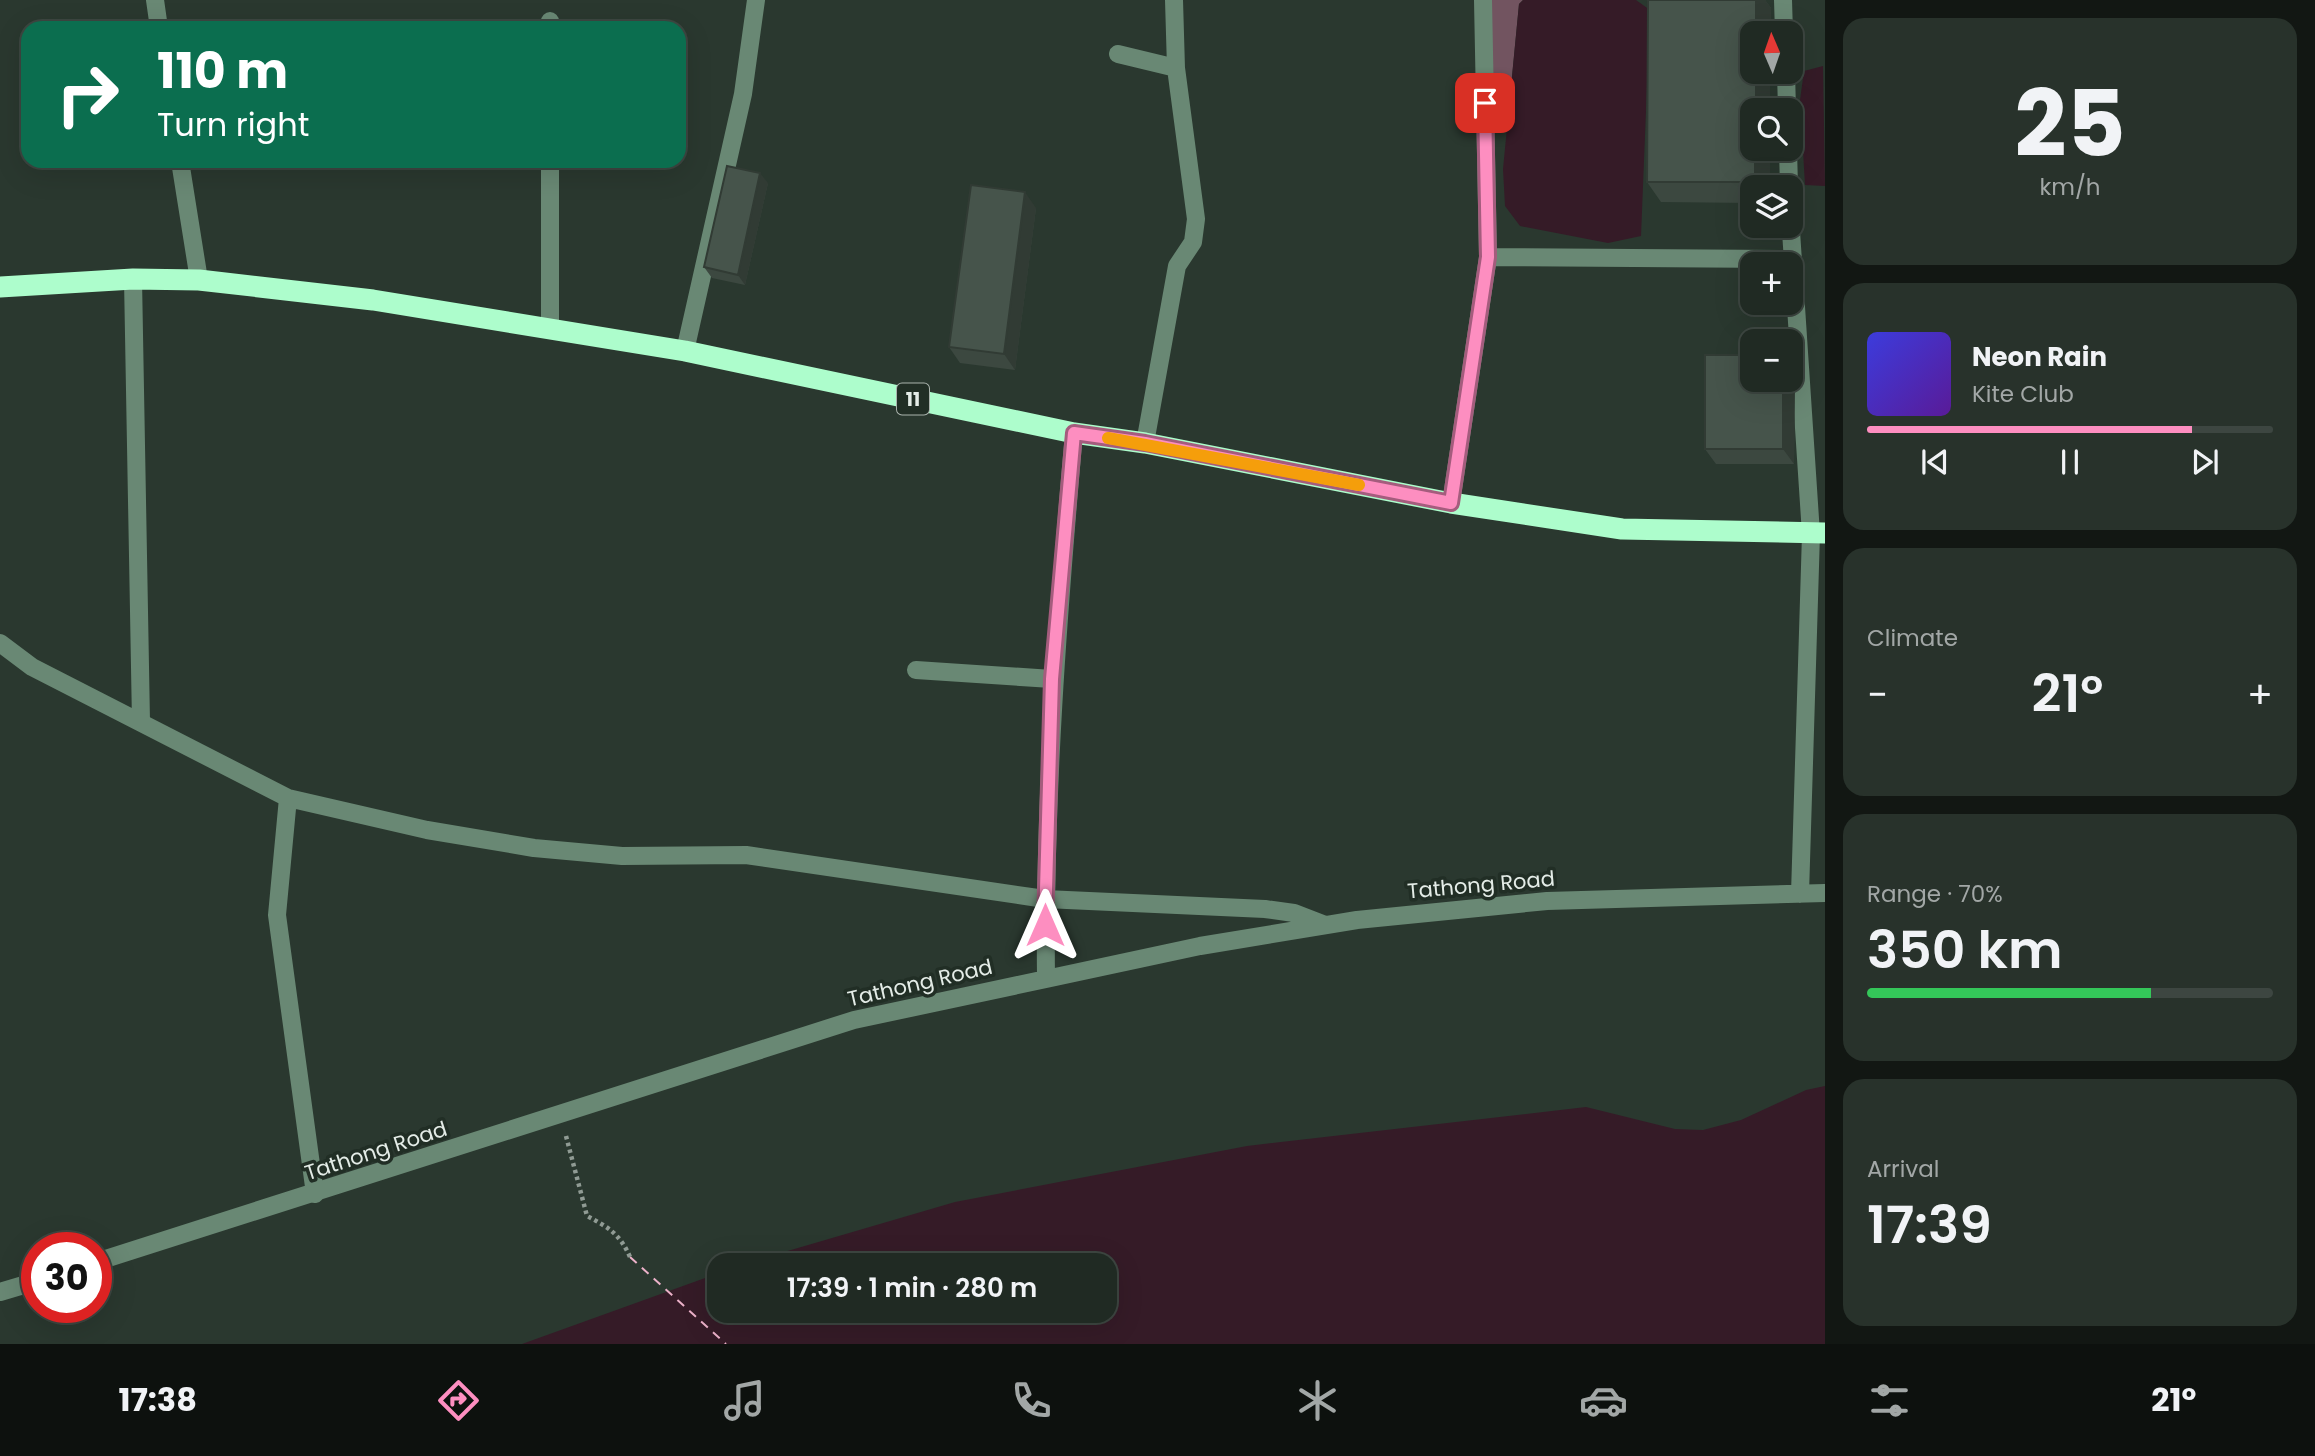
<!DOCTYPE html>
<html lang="en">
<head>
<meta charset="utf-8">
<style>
  :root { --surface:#202a23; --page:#28322b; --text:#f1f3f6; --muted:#a2a7a6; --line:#3d4641; --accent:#fd8ec0 }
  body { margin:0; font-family:Poppins,sans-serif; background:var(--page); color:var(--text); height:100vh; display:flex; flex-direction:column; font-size:26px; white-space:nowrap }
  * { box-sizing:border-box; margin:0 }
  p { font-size:23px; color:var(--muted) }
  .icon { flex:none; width:38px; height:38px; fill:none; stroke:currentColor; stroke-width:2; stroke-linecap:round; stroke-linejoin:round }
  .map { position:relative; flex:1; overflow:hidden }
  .side { display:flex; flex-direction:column; gap:18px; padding:18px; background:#121713; width:490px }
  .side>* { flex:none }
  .hud { position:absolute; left:21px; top:21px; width:665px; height:147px; border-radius:21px; box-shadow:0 7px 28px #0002,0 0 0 2px var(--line); background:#0b6e4f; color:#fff; overflow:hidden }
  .needle { width:46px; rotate:358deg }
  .controls { position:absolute; left:1740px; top:21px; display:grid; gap:14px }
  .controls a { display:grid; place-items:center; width:63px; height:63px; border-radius:14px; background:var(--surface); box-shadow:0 7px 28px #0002,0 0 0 2px var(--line); font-size:35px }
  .speed { position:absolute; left:21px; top:1232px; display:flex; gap:14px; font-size:35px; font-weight:700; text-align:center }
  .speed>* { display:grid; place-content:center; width:91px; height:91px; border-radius:50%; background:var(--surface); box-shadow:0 7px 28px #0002,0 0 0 2px var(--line); line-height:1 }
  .speed .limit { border:10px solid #d22; background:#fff; color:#111 }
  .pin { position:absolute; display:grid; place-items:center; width:60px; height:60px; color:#fff; margin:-30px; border-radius:14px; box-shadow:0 4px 10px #0006 }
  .me { position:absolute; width:77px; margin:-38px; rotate:0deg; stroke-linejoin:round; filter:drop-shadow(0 0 5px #0008) }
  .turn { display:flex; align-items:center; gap:24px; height:147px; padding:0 21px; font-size:32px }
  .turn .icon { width:91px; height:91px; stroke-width:2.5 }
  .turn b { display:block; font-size:49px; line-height:60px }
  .big { font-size:52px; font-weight:600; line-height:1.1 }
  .side .widget { flex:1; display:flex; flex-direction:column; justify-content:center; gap:10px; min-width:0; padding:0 24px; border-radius:21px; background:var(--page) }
  .side .dial { align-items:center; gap:0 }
  .dial b { font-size:91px; line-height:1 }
  .song { display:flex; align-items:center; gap:21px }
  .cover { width:84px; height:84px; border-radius:10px; background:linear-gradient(135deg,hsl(240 70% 55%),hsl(270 70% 35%)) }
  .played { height:7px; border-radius:4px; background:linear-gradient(90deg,var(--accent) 80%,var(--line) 80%) }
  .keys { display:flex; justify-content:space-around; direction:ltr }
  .heat { display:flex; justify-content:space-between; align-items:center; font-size:38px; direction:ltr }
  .charge { height:10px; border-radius:5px; background:linear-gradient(90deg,#34c759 70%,var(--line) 0) }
  .trip { position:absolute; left:707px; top:1253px; width:410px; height:70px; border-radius:21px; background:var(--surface); box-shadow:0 7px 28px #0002,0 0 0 2px var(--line); font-weight:600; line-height:70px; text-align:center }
  .tab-bar { display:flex; height:112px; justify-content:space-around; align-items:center; background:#0d110e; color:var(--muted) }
  .tab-bar .icon { width:49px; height:49px }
  .tab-bar .current { color:var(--accent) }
  .tab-bar b { font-size:32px; color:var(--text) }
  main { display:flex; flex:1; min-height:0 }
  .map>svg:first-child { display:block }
</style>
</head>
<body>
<main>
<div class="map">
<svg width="1825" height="1344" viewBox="0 0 1825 1344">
  <rect width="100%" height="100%" fill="#2a382f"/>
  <path fill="#725460" d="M1487 0H1523L1519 4 1509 108 1479 102Z"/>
  <path fill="#351b27" d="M1523 0H1636L1650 10 1641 236 1608 243 1520 226 1505 206 1503 169 1519 4Z
    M1823 66 1825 186 1805 185 1800 100 1804 71Z
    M1825 1086V1344H522L719 1273V1311H1104V1265H740L955 1202 1247 1146 1586 1107 1675 1129 1703 1130 1741 1120 1806 1090Z"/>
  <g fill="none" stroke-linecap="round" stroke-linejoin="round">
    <path stroke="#ecb1c9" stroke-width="2" stroke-dasharray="9 7" stroke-linecap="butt" d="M630 1257 726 1344"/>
    <path stroke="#909b94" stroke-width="4.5" stroke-dasharray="3.5 3.5" stroke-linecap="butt" d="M566 1136 587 1216C608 1227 620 1234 630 1257"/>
    <path stroke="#698874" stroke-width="18" d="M155 0 159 28
      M1783 0 1784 33
      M550 28V21
      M1118 54 1176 68
      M1786 72 1787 110
      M1788 149 1789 187
      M180 161 199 280
      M1790 216 1811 534 1800 894
      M1488 257 1792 259
      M133 279 141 722
      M550 327V161
      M685 351 743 94 756 0
      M1145 443 1177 266 1193 242 1196 219 1176 68 1174 0
      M1451 503 1488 257 1483 0
      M0 643 32 667 288 798 427 830 534 848 622 856 746 855 1045 899 1265 909 1294 913 1325 925
      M916 670 1052 679
      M288 798 277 915 315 1194
      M1046 979C1044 796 1058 615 1074 433
      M96 1262 854 1020 1046 979 1200 946 1357 920 1547 901 1825 893
      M0 1292 37 1281"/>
    <path stroke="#adfdcc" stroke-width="21" d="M0 287 133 279 199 280 373 300 685 351 1074 433 1145 443 1451 503 1622 529 1825 533"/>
  </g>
  <path fill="#3c4840" d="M1648 0H1765L1771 8 1770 33H1752V72H1770V110H1752V149H1770V187H1752V203L1661 202 1647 182Z
    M768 183 745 285 712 278 704 267Z
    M1036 208 1015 370 960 363 949 347Z
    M1790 365 1795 371 1794 464H1716L1705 449 1790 380Z"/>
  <path fill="#313b34" d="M1756 0H1765L1771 8 1770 33H1756Z
    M1756 72H1770V110H1756Z
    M1755 149H1770V187H1759L1755 182Z
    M760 173 768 183 745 285 738 275Z
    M1025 192 1036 208 1015 370 1004 354Z
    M1790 365 1795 371 1794 464 1783 449V380H1790Z"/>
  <path fill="#46544b" stroke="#313b34" stroke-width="2" d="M1648 0H1756V33H1752V72H1756V110H1752V149H1755V182H1647Z
    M727 166 760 173 738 275 704 267Z
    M971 185 1025 192 1004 354 949 347Z
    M1705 355H1752V380H1783V449H1705Z"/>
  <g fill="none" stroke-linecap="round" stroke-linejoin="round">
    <g stroke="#a45c7d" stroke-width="18">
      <path id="route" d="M1045 925 1052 679 1074 433 1145 443 1451 503 1488 257 1485 103"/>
    </g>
    <use href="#route" stroke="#fd8ec0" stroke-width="12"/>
    <path stroke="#f59e0b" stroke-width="12" d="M1108 438 1359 485"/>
  </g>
  <g text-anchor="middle" stroke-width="7" stroke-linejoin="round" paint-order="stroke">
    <rect fill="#212e25" stroke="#aab3ad" stroke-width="2" x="897" y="383.5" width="32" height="31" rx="5"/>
    <g font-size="19" font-weight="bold" fill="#e4ece7">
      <text x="913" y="406">11</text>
    </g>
    <g font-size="21" fill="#e4ece7" stroke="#212e25">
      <text transform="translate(1481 885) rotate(-5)" y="7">Tathong Road</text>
      <text transform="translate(920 983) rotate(-13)" y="7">Tathong Road</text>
      <text transform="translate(376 1151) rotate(-18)" y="7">Tathong Road</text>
    </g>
  </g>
</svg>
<div class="controls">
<a><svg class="needle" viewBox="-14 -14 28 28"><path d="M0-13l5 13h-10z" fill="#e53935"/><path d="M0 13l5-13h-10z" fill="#a2a7a6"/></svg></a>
<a><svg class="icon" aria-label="search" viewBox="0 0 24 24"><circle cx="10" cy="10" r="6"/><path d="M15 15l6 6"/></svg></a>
<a><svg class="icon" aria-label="layers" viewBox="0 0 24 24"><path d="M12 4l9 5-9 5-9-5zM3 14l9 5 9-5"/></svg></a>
<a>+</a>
<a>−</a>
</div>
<div class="speed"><div class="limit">30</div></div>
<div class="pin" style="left:1485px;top:103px;background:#d93025"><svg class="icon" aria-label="arrive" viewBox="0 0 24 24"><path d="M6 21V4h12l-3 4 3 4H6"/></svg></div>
<svg class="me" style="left:1045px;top:925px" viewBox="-20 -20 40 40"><path d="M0-17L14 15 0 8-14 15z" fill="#fd8ec0" stroke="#fff" stroke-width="4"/></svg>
<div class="trip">17:39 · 1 min · 280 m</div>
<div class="hud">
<div class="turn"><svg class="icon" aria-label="right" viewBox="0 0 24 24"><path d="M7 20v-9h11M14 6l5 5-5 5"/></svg><div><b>110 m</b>Turn right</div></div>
</div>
</div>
<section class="side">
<div class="widget dial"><b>25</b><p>km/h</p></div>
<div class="widget">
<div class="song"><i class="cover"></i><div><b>Neon Rain</b><p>Kite Club</p></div></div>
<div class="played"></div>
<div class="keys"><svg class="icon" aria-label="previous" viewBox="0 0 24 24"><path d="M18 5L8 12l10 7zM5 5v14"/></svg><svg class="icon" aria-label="pause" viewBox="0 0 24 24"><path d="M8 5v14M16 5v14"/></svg><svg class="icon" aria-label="next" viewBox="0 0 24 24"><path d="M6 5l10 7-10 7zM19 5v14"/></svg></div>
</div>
<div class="widget"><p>Climate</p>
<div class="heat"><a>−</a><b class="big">21°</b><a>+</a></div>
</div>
<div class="widget"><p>Range · 70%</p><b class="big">350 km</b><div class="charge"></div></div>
<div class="widget"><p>Arrival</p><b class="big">17:39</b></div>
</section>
</main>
<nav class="tab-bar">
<b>17:38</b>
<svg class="icon current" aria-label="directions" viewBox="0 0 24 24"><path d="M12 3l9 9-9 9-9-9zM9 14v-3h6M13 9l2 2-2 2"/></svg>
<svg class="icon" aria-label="music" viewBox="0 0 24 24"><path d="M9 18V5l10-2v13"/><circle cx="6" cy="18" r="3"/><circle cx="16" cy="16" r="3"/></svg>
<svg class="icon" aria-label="phone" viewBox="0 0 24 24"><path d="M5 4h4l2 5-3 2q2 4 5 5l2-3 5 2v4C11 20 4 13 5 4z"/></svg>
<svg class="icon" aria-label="climate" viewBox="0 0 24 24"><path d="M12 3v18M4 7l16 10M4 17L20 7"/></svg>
<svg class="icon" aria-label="car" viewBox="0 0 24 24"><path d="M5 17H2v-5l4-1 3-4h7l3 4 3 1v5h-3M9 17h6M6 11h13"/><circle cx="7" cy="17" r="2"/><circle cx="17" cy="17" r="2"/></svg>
<svg class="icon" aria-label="filters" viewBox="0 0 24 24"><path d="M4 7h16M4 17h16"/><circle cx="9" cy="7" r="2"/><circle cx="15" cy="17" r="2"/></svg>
<b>21°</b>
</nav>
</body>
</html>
